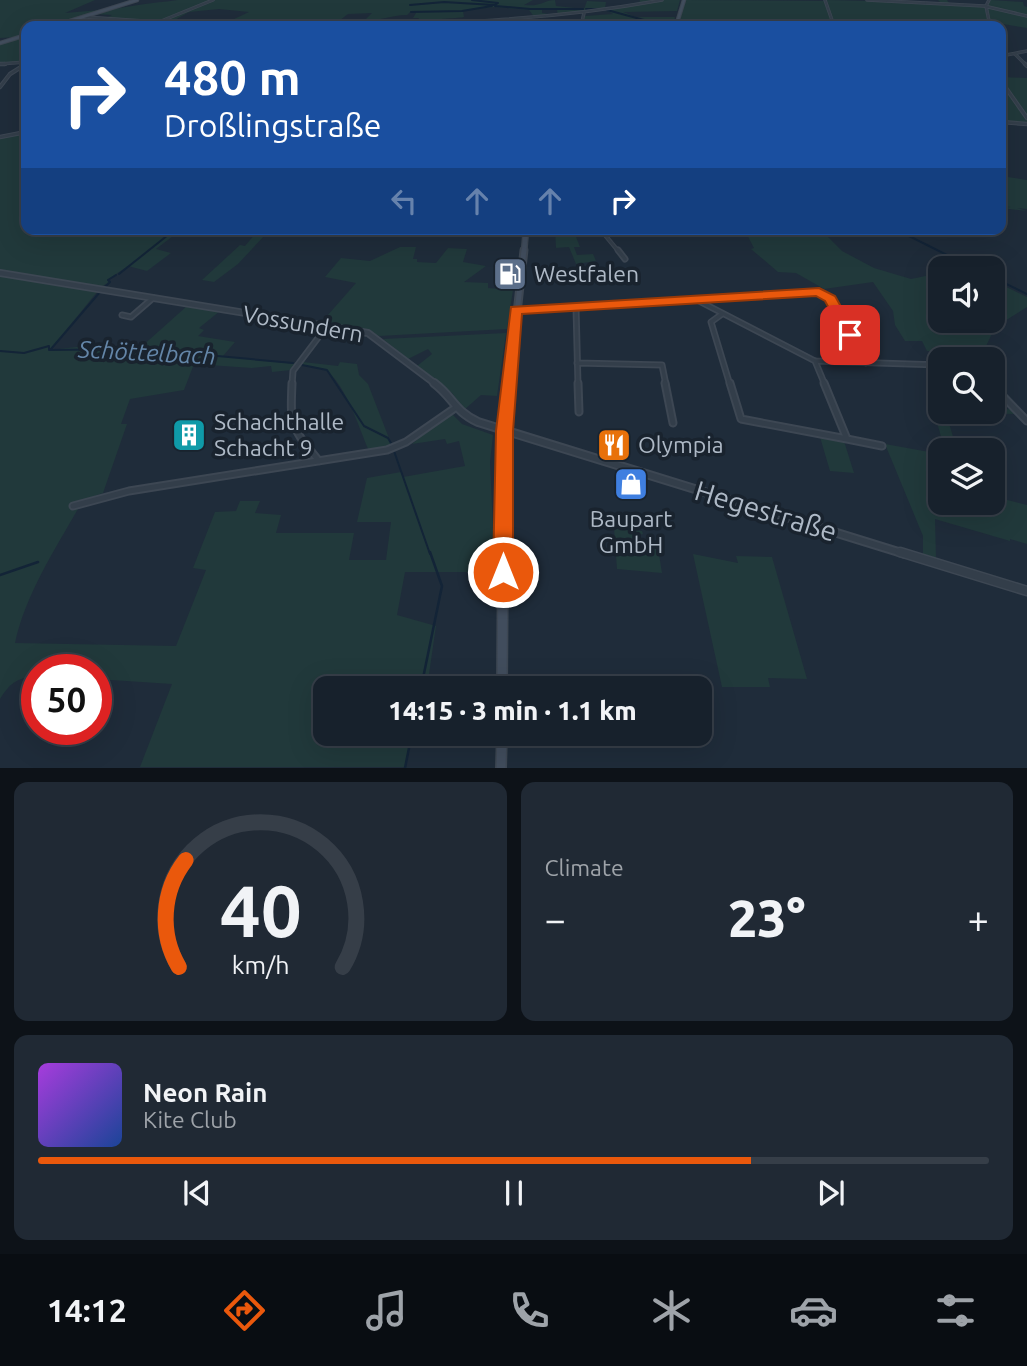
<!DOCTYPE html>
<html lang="en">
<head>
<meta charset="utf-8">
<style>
  :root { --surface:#17212c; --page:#202934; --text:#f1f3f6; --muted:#9ea3a9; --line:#363e48; --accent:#ea580c }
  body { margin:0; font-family:Ubuntu,sans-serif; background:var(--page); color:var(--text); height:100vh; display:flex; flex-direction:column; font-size:26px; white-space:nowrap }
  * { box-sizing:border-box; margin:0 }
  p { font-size:23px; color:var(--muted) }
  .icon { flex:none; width:38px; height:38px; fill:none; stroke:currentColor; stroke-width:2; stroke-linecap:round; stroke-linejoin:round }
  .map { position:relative; height:768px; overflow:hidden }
  .side { display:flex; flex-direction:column; gap:14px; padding:14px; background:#0d1218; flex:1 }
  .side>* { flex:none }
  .guide { position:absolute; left:21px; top:21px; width:985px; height:214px; border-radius:14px; box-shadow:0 7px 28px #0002,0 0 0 2px var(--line); background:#1a4fa0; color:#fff; overflow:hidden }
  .tools { position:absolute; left:928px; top:256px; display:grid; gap:14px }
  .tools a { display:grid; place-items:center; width:77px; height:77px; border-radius:14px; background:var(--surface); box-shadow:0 7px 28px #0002,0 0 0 2px var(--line); font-size:35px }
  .speed { position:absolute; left:21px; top:654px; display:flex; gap:14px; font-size:35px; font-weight:700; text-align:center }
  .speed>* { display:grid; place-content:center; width:91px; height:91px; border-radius:50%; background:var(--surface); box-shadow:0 7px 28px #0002,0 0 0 2px var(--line); line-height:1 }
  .speed .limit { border:10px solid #d22; background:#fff; color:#111 }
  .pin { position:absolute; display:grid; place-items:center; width:60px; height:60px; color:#fff; margin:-30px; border-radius:14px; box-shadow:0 4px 10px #0006 }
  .me { position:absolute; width:77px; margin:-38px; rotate:0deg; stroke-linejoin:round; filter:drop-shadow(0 0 5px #0008) }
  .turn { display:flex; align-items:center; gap:24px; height:147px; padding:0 28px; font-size:32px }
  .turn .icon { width:91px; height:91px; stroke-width:2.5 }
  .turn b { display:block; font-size:49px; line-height:60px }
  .lanes { display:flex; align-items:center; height:66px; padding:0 28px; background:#0003; justify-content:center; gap:35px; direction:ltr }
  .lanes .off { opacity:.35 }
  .big { font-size:52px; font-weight:800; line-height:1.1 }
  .side .tile { flex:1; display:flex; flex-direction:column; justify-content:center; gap:10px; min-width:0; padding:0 24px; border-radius:14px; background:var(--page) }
  .side .dial { align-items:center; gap:0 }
  .dial svg { height:182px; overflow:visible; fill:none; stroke:var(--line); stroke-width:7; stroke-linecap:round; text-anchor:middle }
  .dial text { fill:var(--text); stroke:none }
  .song { display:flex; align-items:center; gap:21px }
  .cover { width:84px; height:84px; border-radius:10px; background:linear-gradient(135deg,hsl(280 70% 55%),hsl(220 70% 35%)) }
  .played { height:7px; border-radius:4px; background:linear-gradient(90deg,var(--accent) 75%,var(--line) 75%) }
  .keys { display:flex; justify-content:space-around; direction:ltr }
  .heat { display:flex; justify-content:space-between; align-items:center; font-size:38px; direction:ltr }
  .side .tiles { flex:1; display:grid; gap:14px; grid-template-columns:1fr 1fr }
  .tile:last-child { grid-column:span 2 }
  .trip { position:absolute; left:313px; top:676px; width:399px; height:70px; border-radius:14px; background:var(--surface); box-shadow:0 7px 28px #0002,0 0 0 2px var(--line); font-weight:800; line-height:70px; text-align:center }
  .tab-bar { display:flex; height:112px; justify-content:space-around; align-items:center; background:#090d12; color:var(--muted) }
  .tab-bar .icon { width:49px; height:49px }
  .tab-bar .current { color:var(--accent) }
  .tab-bar b { font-size:32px; color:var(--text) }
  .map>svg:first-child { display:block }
</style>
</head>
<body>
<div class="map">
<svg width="1027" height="768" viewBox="0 0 1027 768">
  <rect width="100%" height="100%" fill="#1f2c3a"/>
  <path fill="#21393b" d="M0 0H95L65 13 100 10 81 16 106 18 112 15 96 14C126 5 148 4 178 0H533L524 5C541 7 544 0 555 0L556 6 584 9 587 1 606 2 605 8 639 3 640 0H680L677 11 623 12 636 17H675L673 26H595L606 22 584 21 585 16 613 14 606 10 558 15 557 10H542V13L555 15 535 18 529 10 494 7 463 11 464 17C461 18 434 19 428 20L426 24H416L419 18H413L416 13 410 12 407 15C391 15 380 21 364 21L372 13 348 14 335 24H360L296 26 297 24 232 20 249 12 219 9 189 12 171 22 154 21 156 23 148 26H26V62L0 64V44L17 37 0 38Z
    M686 0 824 1 828 7 827 0 941 3 938 0H947L950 4 985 6 989 26H728L724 20H689L710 26H678Z
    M991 0 1023 2 1024 6 1027 7V28L990 22 987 5Z
    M1001 77 1027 78V123L1001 122Z
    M26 133V229H199L194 233H177L156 249 171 253 147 271 128 266 107 280 109 282 101 287 50 350 85 346 140 348 187 306 220 311 199 328 204 330 198 336 235 342 223 356 295 364 291 370 272 372 271 366 252 368 194 364 184 390 130 399 121 424H127L103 493 83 500C58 545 26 592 15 643L176 646 206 570 193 568 215 512 236 511 240 501H260L255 513 281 515 276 533H354L349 560H386L391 522H357L367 478 401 472 403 477 465 466 459 441 447 444 445 439 412 444 439 420 452 414 462 424 493 435 490 462 495 572H405L397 615 436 626 427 688H326V733H413L405 767H140L172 684 96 679V670H37V677C18 676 9 684 0 699V138Z
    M1001 176 1027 180V209L1017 208 1027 211 1001 208 1011 207 1001 206Z
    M555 229H573L580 247H574L577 255 593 254 596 261 576 264 569 247 556 248Z
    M744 229H820L842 251 874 268 911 279 940 273V320H992V280L1027 297V307L995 327 980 359H940L938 364 937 351H927L922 341H905L895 325 893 311 873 282 824 289 796 273 778 272 751 249 754 248Z
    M255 234H266L238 264 214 282 202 280 240 245 245 246Z
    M400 247H416L413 259H417V262L436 263 448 248 467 249 463 262 486 266 464 282 488 283V288L513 290 507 329 379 336 369 332 320 324 356 283 325 277 341 258 370 261Z
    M506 333 497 396 481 395 464 410 452 393 417 366 432 354 428 349 408 359 383 339Z
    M303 362 338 366 340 362 357 364 359 375 368 384 392 446 369 451C359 428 347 388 328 372 321 367 309 366 301 365Z
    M933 409H940V411L1013 409 1018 414 957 413 948 420 957 450H945Z
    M820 437 844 441 854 473 830 471Z
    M885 444 940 454 937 480 940 481V502H992V496L1027 505V544L1010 539V541L935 519 936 558 923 554V536Z
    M614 528 642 531 643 534 639 535 641 548H658L662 573 617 569Z
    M693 554 738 563 736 556 772 557 807 679 768 678 770 687H722Z
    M515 733H619L620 745 515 743Z"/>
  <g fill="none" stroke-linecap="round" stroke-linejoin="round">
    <path stroke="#132437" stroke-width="2" d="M472 0 498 3 495 5
      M410 5 444 2 494 5
      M495 6 530 9
      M531 9H583
      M586 9H602
      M607 10 644 20 640 26
      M411 12 462 11 492 6
      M895 229 973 268
      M119 274 168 235
      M992 277 1027 294
      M105 287 110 282 108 280 116 275
      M51 349 100 292
      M0 351 24 353 49 346V350L141 349 293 363
      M302 365 327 370 364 426 388 438 392 445
      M394 451 430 554"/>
    <path stroke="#132437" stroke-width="2.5" d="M0 575 38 562
      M421 688 442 586 430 552
      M405 768 412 733"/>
    <g stroke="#3d4753" stroke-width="3.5">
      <path id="minor-far3" d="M825 0 834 26
        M867 0 984 6 1027 16
        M989 0 986 6 990 26
        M85 17 159 22
        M149 26 213 0
        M323 26C439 24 547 21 662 0
        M581 26 584 13
        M1015 54 1026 65
        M1001 56 1027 51
        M0 64 26 62"/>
    </g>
    <g stroke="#3d4753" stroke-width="4.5">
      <path id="minor-far2" d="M0 64H5
        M1025 64 1027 66
        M1001 81 1027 118
        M0 87 10 74 26 64
        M1001 122 1027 124
        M244 229 505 234
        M600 229 619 252"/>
    </g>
    <g stroke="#3d4753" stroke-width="7">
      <path id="minor-far1" d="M618 250 625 259
        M697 300 815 361 940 365
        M576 307 578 385
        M517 310 819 292 830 298 866 363
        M722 314 711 322 730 385
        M122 315 131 317 153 298
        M815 361 825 385
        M577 363 662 365 666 385
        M292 385 293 371 327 326"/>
    </g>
    <g stroke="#3d4753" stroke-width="9">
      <path id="minor" d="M292 383C290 428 291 426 319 461
        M578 383 579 412
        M665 383 673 423
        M730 383 741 419 847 439 824 383
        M992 385 1027 421
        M847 439 882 446
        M73 506 129 491 387 450 406 442 455 408"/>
    </g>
    <g stroke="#3d4753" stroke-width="4.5">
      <path id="tertiary-far3" d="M0 137 26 132"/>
    </g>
    <g stroke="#3d4753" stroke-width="8">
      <path id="tertiary-far2" d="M0 273 368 333 437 385"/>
    </g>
    <g stroke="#3d4753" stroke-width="10">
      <path id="tertiary-far1" d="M434 383C454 398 453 410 478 422L905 554"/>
    </g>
    <g stroke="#3d4753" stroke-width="11">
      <path id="tertiary" d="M900 552 1027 591"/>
    </g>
    <g stroke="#3d4753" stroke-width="4.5">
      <path id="secondary-far4" d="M54 26 137 0
        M676 26 684 0
        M0 43 26 35"/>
    </g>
    <g stroke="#3d4753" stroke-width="7">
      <path id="secondary-far3" d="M524 252 526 229"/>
    </g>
    <g stroke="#3d4753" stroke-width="9">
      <path id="secondary-far2" d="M509 385 524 250"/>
    </g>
    <g stroke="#3d4753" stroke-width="10">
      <path id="secondary-far1" d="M503 554 504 431 509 383"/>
    </g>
    <g stroke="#3d4753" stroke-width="12">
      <path id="secondary" d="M502 688 503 552
        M501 768 502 733"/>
    </g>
    <use href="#minor-far3" stroke="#333e4a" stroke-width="2"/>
    <use href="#minor-far2" stroke="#333e4a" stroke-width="2.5"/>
    <use href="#minor-far1" stroke="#333e4a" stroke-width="3.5"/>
    <use href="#minor" stroke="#333e4a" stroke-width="5"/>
    <use href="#tertiary-far3" stroke="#333e4a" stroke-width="2.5"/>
    <use href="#tertiary-far2" stroke="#333e4a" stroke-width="4.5"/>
    <use href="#tertiary-far1" stroke="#333e4a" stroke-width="6"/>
    <use href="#tertiary" stroke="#333e4a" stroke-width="8"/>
    <use href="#secondary-far4" stroke="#414d5d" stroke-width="2.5"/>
    <use href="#secondary-far3" stroke="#414d5d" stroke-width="4.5"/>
    <use href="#secondary-far2" stroke="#414d5d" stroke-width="5"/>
    <use href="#secondary-far1" stroke="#414d5d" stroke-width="7"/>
    <use href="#secondary" stroke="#414d5d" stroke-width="9"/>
  </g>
  <path fill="#ea580c" stroke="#983908" stroke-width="2" d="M819 288 835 296 857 335 855 338H845L825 301 816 296 522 314 513 431V572L510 578 503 580 496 578 493 572 496 431 511 307Z"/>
  <defs>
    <g id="fuel-square" transform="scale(1.75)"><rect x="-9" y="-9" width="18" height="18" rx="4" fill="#5c6f8a" stroke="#19232e"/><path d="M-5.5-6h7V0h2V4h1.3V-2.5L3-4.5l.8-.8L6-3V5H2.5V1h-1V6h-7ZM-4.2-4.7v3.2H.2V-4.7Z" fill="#fff"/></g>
    <g id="building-square" transform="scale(1.75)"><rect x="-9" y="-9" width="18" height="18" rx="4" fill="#0f9aa8" stroke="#19232e"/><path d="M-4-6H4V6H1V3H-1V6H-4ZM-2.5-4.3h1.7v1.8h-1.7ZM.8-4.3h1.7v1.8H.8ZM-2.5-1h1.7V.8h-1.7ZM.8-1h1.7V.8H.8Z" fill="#fff"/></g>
    <g id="restaurant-square" transform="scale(1.75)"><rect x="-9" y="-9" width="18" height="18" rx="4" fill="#e8710a" stroke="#19232e"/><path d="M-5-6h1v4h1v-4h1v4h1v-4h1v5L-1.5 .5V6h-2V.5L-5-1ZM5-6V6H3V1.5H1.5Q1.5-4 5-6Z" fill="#fff"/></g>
    <g id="shop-square" transform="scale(1.75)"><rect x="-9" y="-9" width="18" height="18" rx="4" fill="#3f7fe0" stroke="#19232e"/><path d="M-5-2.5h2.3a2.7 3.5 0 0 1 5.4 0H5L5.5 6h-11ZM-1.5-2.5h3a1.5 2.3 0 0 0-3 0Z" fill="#fff"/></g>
  </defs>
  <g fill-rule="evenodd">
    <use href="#fuel-square" x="510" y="274"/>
    <use href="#building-square" x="189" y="435"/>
    <use href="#restaurant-square" x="614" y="445"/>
    <use href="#shop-square" x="631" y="484"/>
  </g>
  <g text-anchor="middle" stroke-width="7" stroke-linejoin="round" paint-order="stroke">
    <g font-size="23" fill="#aeb9c6" stroke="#19232e" text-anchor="start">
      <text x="534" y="282">Westfalen</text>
      <text x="214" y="430">Schachthalle<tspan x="214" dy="26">Schacht 9</tspan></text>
      <text x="638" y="453">Olympia</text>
      <text x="631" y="527" text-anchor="middle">Baupart<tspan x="631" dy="26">GmbH</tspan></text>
    </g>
    <g font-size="23" fill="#aeb9c6" stroke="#19232e">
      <text transform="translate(303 324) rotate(10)" y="8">Vossundern</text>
    </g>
    <g font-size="24" font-style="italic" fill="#6486a8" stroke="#19232e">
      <text transform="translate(147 353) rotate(3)" y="8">Schöttelbach</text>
    </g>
    <g font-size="28" fill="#aeb9c6" stroke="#19232e">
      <text transform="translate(766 511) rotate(17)" y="10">Hegestraße</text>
    </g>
  </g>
</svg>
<div class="tools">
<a><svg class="icon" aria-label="sound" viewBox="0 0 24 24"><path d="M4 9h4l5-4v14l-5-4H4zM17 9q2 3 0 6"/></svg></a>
<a><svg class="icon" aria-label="search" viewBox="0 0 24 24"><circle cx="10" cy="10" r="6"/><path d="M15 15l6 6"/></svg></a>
<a><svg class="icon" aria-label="layers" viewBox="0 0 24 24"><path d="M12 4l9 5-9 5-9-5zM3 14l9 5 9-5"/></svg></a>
</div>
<div class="speed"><div class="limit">50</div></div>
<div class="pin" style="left:850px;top:335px;background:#d93025"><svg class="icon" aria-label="arrive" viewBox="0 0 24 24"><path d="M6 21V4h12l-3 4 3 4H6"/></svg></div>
<svg class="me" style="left:503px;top:572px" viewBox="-20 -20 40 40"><circle r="17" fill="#ea580c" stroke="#fff" stroke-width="3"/><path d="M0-11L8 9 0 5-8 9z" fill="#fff"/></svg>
<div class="trip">14:15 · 3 min · 1.1 km</div>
<div class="guide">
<div class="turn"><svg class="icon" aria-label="right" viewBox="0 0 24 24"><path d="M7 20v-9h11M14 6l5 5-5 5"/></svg><div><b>480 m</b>Droßlingstraße</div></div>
<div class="lanes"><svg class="icon off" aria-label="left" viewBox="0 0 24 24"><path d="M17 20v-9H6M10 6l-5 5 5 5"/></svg><svg class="icon off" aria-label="ahead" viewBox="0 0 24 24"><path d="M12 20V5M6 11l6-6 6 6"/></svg><svg class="icon off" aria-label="ahead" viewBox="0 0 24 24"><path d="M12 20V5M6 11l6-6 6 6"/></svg><svg class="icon" aria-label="right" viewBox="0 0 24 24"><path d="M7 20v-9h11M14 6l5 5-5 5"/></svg></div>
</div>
</div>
<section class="side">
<div class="tiles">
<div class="tile dial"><svg viewBox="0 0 100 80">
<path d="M14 69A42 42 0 1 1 86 69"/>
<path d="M14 69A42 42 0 0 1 17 22" stroke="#ea580c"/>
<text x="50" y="56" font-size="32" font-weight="700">40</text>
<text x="50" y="72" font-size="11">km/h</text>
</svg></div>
<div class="tile"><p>Climate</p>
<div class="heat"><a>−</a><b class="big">23°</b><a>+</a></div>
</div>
<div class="tile">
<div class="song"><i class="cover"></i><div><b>Neon Rain</b><p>Kite Club</p></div></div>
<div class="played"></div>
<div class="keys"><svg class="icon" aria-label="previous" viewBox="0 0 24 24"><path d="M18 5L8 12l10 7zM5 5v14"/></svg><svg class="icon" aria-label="pause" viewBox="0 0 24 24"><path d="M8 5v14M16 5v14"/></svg><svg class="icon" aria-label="next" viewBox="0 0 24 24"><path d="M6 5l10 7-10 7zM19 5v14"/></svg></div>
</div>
</div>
</section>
<nav class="tab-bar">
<b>14:12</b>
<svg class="icon current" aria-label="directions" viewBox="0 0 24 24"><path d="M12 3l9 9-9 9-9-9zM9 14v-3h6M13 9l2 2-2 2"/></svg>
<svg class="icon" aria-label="music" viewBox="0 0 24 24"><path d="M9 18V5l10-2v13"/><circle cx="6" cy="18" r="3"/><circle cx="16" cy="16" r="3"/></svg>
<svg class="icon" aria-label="phone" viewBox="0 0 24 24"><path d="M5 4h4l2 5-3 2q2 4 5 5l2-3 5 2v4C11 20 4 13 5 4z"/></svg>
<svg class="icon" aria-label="climate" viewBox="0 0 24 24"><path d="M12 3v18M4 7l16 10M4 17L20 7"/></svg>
<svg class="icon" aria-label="car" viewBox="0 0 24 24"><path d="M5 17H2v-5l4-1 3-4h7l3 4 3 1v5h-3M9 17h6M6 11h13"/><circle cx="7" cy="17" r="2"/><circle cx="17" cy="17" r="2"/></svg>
<svg class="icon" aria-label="filters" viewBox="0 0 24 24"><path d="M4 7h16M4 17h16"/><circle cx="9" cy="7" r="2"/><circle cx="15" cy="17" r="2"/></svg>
</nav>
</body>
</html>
